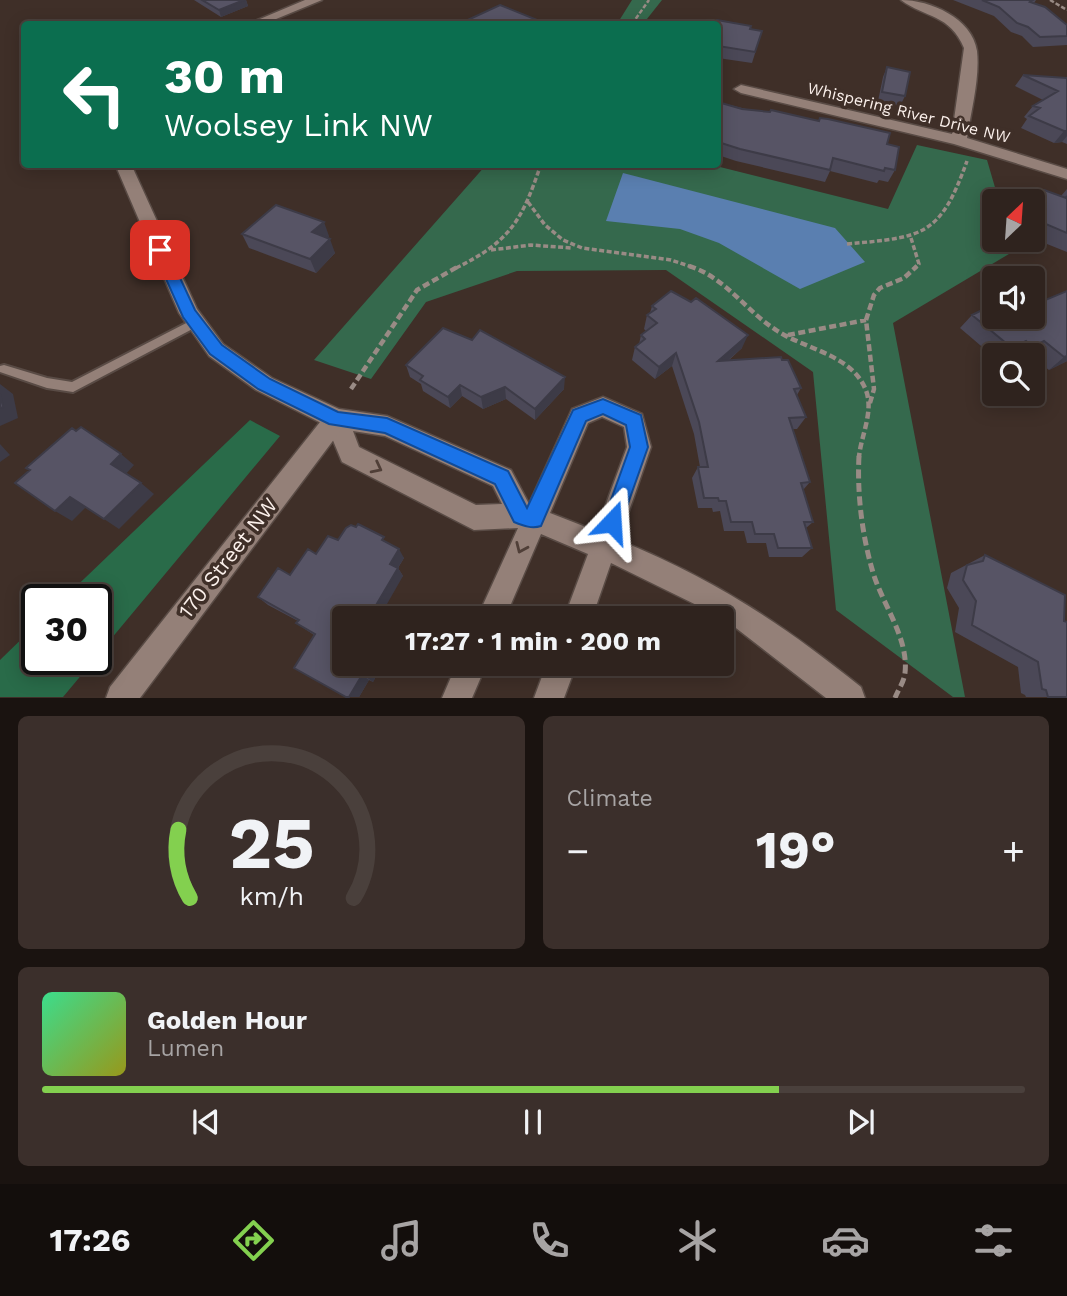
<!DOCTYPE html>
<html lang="en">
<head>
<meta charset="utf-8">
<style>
  :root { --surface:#2f231e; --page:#3b2f2b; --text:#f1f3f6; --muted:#a7a4a4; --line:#4a403c; --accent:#83d04f }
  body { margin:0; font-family:"Work Sans",sans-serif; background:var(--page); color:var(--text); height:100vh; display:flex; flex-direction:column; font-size:26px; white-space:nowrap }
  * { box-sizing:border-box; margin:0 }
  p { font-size:23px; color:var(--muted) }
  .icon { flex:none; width:38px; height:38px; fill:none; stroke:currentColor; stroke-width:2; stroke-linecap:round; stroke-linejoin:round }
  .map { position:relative; height:698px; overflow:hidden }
  .side { display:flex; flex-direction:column; gap:18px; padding:18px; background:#1a1310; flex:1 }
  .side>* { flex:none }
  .hud { position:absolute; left:21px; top:21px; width:700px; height:147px; border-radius:7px; box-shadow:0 4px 18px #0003,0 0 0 2px var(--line); background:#0b6e4f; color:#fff; overflow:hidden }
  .needle { width:46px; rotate:25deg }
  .controls { position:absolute; left:982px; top:189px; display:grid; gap:14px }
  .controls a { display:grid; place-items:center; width:63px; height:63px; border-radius:7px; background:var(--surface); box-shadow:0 4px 18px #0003,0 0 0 2px var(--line); font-size:35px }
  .speed { position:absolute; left:21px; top:584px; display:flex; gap:14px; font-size:35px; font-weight:700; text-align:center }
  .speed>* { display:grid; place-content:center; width:91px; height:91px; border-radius:50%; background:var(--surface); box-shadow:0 4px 18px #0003,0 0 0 2px var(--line); line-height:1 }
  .speed .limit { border:4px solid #111; border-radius:10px; background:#fff; color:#111 }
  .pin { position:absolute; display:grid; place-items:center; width:60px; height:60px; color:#fff; margin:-30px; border-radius:14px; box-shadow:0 4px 10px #0006 }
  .me { position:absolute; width:77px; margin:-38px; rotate:20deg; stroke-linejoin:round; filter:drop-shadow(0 0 5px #0008) }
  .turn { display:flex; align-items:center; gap:24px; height:147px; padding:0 28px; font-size:32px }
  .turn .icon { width:91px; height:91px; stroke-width:2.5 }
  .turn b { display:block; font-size:49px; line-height:60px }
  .big { font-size:52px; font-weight:700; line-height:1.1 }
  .side .card { flex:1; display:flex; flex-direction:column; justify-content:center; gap:10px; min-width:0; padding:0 24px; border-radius:10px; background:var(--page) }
  .side .dial { align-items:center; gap:0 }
  .dial svg { height:182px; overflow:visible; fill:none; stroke:var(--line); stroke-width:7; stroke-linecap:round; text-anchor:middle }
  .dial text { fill:var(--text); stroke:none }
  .song { display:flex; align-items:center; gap:21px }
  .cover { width:84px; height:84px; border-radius:10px; background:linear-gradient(135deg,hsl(150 70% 55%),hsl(60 70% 35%)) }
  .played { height:7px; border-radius:4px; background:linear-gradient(90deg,var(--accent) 75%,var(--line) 75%) }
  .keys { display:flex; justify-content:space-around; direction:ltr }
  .heat { display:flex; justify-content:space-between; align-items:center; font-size:38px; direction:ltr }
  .side .tiles { flex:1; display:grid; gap:18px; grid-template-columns:1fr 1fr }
  .card:last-child { grid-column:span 2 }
  .trip { position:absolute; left:332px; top:606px; width:402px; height:70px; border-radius:7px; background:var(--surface); box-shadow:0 4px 18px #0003,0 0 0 2px var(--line); font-weight:700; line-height:70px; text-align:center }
  .tab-bar { display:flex; height:112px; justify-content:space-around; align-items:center; background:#130e0c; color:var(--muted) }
  .tab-bar .icon { width:49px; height:49px }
  .tab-bar .current { color:var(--accent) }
  .tab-bar b { font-size:32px; color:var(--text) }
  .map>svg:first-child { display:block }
</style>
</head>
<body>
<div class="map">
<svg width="1067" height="698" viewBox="0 0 1067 698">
  <rect width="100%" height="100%" fill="#3f2f28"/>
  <path fill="#35694d" d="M632 0H662L643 24H617Z
    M917 145 987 160 999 201H994V240H1011L1014 251 893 323 965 697H953L836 610 813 372 666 270 517 271 426 302 371 379 314 360 486 165H712L888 209Z"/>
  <path fill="#296b49" d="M250 420 280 436 96 657V600H62Z
    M37 624V660H94L63 697H0V660Z"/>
  <path fill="#5a7fb0" d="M623 173 835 228 865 262 800 289 719 243 680 229 606 221Z"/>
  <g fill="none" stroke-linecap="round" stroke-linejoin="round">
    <g stroke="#594b45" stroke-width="4">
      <path id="service" d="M196 318 201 322 200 325 73 392 47 388 0 372V366L4 365 47 378 72 382Z"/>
    </g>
    <g stroke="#594b45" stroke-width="3">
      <path id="minor" d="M305 0H322L264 24H248Z
        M901 0C930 0 972 18 977 51 980 78 971 111 967 138L1067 169V179L954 144 741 93 734 89 741 85 952 134 964 48C950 14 925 18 901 0Z
        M115 164H131L197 309 223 344 272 378 339 409 387 416 511 470 529 504 572 409 603 397 642 414 651 447 619 540C715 580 780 622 861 687L865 698H826L723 618 611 563 592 618H564L588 554 541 534 505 618H477L518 528 474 530 342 462 327 426 256 390 209 356 179 313ZM602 417 624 427 627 447 596 531 550 513 588 423ZM353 431 385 436 493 486 502 504 476 505 359 447Z
        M457 663H487L472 698H442Z
        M547 663H577L564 698H534Z"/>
    </g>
    <g stroke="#594b45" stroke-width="3">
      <path id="tertiary" d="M336 409 344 412 347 419 344 426 140 698H106L110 687 328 412Z"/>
    </g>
    <path stroke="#998b85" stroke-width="2.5" stroke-dasharray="4.5 2" stroke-linecap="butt" d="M1050 0 1067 10
      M632 24 649 0"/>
    <path stroke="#998b85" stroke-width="3.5" stroke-dasharray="5 2.5" stroke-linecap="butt" d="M528 202 545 225 563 240 582 248 671 260 695 268
      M911 238 919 264 915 268
      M847 244C923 237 940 237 967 161
      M491 250 531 245 572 248
      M456 268C511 241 522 220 541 164"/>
    <path stroke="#998b85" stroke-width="4.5" stroke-dasharray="7 3.5" stroke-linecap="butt" d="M689 266C725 277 746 311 776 330 804 349 850 354 865 388 875 410 861 435 859 457
      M788 335 866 320
      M351 389 417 290 459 266
      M870 403 874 389 866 320 874 295 880 288 904 278 917 266"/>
    <path stroke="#998b85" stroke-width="5" stroke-dasharray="9 4.5" stroke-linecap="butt" d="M859 456C857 493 862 534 872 569 881 603 909 637 905 673 904 682 898 690 895 698"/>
    <use href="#service" fill="#948078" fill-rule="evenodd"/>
    <use href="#minor" fill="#948078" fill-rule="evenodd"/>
    <use href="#tertiary" fill="#948078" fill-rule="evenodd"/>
  </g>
  <path fill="#4b4857" d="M194 0H246L248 6 221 17Z
    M953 0H1036L1034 3 1067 25V45L1033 47 1022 36 1011 32 994 16Z
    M718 24 762 31 752 63 718 58Z
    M887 67 905 96 900 106 878 101 883 77Z
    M1023 75 1067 78V144L1062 142 1054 143 1021 128 1027 119 1024 117 1033 106 1043 100 1015 86Z
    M718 102 887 144 895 170 888 182 879 180 877 183 830 171 825 182 736 161 718 155Z
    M1067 189V252L1032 238V204L1044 190 1061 196Z
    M242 234 329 236 327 238 335 253 316 273 249 248Z
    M1036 304 1067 361 1049 370 1032 357V355L1029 354 1014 355 1012 354 1009 355H994V357L960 328 972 315Z
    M652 306 742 348 728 361 801 388 797 395 806 417 797 429H793L810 482 803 490 813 522 806 528 812 548 802 557H769L766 543H747L744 531H724L720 511 713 512 712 508H698L692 478 698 467H700L694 434 672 366 655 379 632 360 635 347 639 344 641 335 646 331 644 329 647 315 650 313Z
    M406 365 564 389 535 420 506 399 483 409 462 396 450 408 423 391 421 384 410 377Z
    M387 543 404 558 398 568 403 576 345 618 383 663 373 682 369 680 359 697H346L314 635 296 623 298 621 268 605 258 597 290 575 316 554Z
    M985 555 1064 621 1067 697H1026L1025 695 1021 693 1018 667 955 632 959 608 947 588 951 573Z"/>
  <path fill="#3d3b47" d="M244 0H246L248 6 221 17 219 10Z
    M1064 131H1067V136L1062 142 1054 143Z
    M258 164H273L260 170Z
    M324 222 329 236 318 246 312 232Z
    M330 239 335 253 316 273 310 259Z
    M748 335 742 348 712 374 718 361Z
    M1026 341 1012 354 1009 355H1004L1012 348Z
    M1044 341 1029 354 1024 355 1033 347Z
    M676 353 672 366 655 379 659 367Z
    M1067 356V361L1049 370 1064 357Z
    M565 377 564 389 535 420V409Z
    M0 384 13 394 18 418 0 426Z
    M460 385 462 396 450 408 448 397Z
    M505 387 506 399 483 409 481 397Z
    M0 444 10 455 0 462Z
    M121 454 134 465 125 475 111 464Z
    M141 483 154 494 119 529 104 519Z
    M70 497 86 507 72 521 55 511Z
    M399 549 404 558 395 572 390 564Z
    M398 568 403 576 379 618H370L369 617Z
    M374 663H383L373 682 366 677Z
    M362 675 369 680 359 697H349Z"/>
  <path fill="#575465" stroke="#3d3b47" stroke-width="2" d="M202 0H244L219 10Z
    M982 0H1033L1030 2 1045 7 1067 25V36L1040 37 1028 27 1017 23 999 7Z
    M500 5 547 24H459Z
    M717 20 751 26 750 29 762 31 755 52 718 46V24H715Z
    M887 67 910 72 905 96 882 92Z
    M1023 75 1067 78V131H1064L1029 116 1040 108 1033 106 1058 91Z
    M718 102 742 109 770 112 771 110 819 121 820 118 828 119 890 133 887 144 899 147 895 170 885 168 884 171 833 158 830 170 740 149 718 142Z
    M1044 190 1066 198 1067 196V233L1034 219 1036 216 1032 215V209Z
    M276 205 324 222 312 232 330 239 310 259 242 234Z
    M671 291 691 302 696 298 748 335 718 361 781 357 782 360H788L801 388 794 389 806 417 789 418 810 482 801 483 813 522H804L812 548H778L774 534H755L752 522H731L726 501H719L718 498H704L698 467H708L699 422 676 353 659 367 635 347 645 339 641 335 657 323 647 315 656 309 652 306Z
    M1067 291V356L1064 357 1044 341 1033 347 1026 341 1012 348 972 315 994 304V317H1032V302L1036 304Z
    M443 328 472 340 480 330 565 377 535 409 505 387 481 397 460 385 448 397 420 380 423 376 406 365Z
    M0 394 3 407 0 408Z
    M81 427 121 454 111 464 141 483 104 519 70 497 55 511 15 483 30 470 26 468 72 428 76 431Z
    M358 524 384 537 382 540 399 549 390 564 398 568 369 617 371 618H345V663H374L366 677 362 675 349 697H346L294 668 315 634 296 623 299 620 258 597 278 568 290 575 308 549 316 554 328 536 338 540 346 528 351 525 356 527Z
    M985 555 1065 595 1064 621 1067 622V697H1048L1046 690 1042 689 1038 662 972 625 976 601 963 580 967 565 983 561Z"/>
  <defs><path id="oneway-chevron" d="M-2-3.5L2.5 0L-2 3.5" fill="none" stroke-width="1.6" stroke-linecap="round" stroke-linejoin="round" transform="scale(1.75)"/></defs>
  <g stroke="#503f38">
    <use href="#oneway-chevron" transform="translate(377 468) rotate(27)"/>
    <use href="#oneway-chevron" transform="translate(521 548) rotate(114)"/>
  </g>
  <path fill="#1a73e8" stroke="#114b97" stroke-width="2" d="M160 246 167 250 195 310 222 345 270 379 338 412 387 418 508 471 527 508 573 410 603 399 641 415 648 447 619 529 612 532 606 529 603 522 630 447 626 425 603 414 586 421 541 526C532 529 524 526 514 522L495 484 385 433 329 424 258 389 210 354 183 317 153 250Z"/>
  <g text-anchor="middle" stroke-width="7" stroke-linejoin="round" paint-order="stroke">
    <g font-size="16" fill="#fbf0eb" stroke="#3f2f28">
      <text transform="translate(909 112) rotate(14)" y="6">Whispering River Drive NW</text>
    </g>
    <g font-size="21" fill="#fbf0eb" stroke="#3f2f28">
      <text transform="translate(228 558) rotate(-52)" y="7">170 Street NW</text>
    </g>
  </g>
</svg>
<div class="controls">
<a><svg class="needle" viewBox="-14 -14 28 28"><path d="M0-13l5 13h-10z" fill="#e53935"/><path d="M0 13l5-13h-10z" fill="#a7a4a4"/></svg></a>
<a><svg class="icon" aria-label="sound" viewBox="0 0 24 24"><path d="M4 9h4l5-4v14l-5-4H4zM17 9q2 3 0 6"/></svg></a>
<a><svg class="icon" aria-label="search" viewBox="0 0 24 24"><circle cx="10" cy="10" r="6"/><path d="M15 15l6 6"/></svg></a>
</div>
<div class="speed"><div class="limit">30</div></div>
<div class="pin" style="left:160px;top:250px;background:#d93025"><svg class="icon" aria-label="arrive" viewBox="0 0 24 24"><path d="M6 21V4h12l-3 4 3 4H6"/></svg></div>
<svg class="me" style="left:612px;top:522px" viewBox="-20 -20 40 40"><path d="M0-17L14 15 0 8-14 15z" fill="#1a73e8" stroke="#fff" stroke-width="4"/></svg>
<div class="trip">17:27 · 1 min · 200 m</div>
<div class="hud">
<div class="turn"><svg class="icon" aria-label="left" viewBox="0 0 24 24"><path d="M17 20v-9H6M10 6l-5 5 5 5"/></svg><div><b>30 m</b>Woolsey Link NW</div></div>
</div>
</div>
<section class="side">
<div class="tiles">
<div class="card dial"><svg viewBox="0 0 100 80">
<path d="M14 69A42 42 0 1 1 86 69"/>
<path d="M14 69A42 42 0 0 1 9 39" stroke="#83d04f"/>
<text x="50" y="56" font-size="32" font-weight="700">25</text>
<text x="50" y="72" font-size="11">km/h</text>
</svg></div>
<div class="card"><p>Climate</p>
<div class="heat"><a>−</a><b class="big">19°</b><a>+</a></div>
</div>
<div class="card">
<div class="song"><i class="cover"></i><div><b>Golden Hour</b><p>Lumen</p></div></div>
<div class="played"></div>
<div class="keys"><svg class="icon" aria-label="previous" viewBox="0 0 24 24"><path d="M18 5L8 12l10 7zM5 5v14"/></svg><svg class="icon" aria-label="pause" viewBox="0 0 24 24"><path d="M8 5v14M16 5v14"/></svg><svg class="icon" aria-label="next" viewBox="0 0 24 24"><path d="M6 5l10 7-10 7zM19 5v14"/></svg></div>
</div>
</div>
</section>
<nav class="tab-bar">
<b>17:26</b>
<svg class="icon current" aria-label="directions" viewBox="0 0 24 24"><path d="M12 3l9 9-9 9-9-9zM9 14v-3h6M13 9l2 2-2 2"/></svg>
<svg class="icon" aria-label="music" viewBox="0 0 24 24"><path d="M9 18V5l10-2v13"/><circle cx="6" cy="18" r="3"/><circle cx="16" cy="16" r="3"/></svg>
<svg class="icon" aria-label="phone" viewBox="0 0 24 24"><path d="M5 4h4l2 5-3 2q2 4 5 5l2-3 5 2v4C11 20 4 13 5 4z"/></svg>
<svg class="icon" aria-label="climate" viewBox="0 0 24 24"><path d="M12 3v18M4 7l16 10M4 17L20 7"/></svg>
<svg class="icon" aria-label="car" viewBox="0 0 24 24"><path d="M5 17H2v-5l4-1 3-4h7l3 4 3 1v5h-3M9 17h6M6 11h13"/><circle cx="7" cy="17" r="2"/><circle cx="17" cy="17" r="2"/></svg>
<svg class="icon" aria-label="filters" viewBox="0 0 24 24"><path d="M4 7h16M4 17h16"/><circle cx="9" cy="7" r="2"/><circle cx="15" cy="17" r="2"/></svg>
</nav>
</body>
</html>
